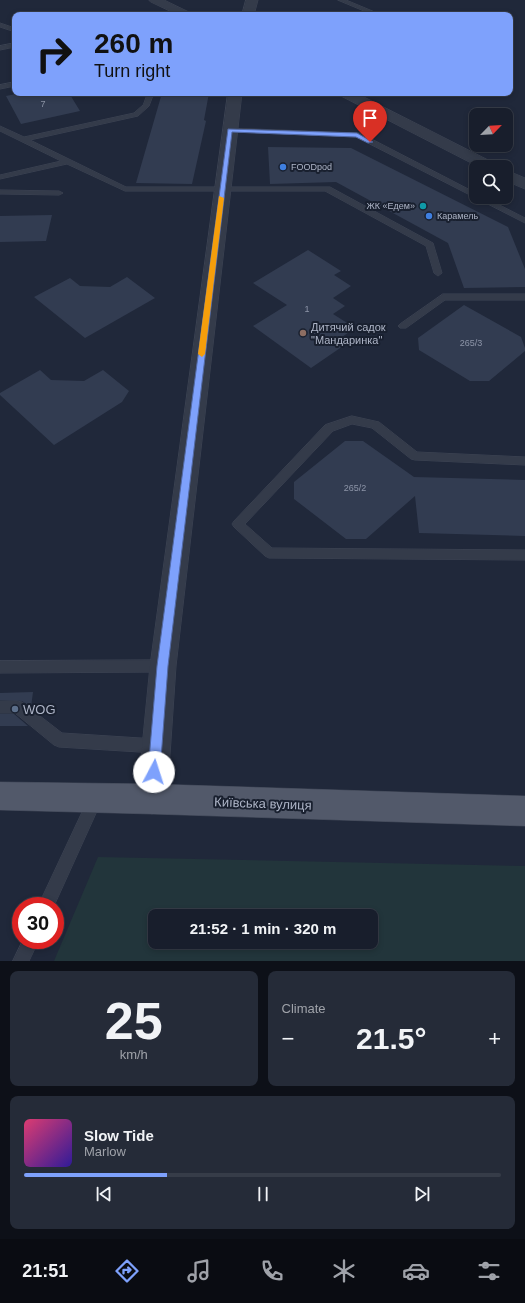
<!DOCTYPE html>
<html lang="en">
<head>
<meta charset="utf-8">
<style>
  :root { --surface:#181e2c; --page:#252b38; --text:#f1f3f6; --muted:#9fa2a9; --line:#363c48; --accent:#7ea1fc }
  body { margin:0; font-family:Arial,sans-serif; background:var(--page); color:var(--text); height:100vh; display:flex; flex-direction:column; font-size:15px; white-space:nowrap }
  * { box-sizing:border-box; margin:0 }
  p { font-size:13px; color:var(--muted) }
  .icon { flex:none; width:22px; height:22px; fill:none; stroke:currentColor; stroke-width:2; stroke-linecap:round; stroke-linejoin:round }
  .map { position:relative; height:961px; overflow:hidden }
  .side { display:flex; flex-direction:column; gap:10px; padding:10px; background:#0d1018; flex:1 }
  .side>* { flex:none }
  .top-card { position:absolute; left:12px; top:12px; width:501px; height:84px; border-radius:8px; box-shadow:0 2px 6px #0003,0 0 0 1px var(--line); background:#7ea1fc; color:#111; overflow:hidden }
  .needle { width:26px; rotate:65deg }
  .buttons { position:absolute; left:469px; top:108px; display:grid; gap:8px }
  .buttons a { display:grid; place-items:center; width:44px; height:44px; border-radius:8px; background:var(--surface); box-shadow:0 2px 6px #0003,0 0 0 1px var(--line); font-size:20px }
  .speed { position:absolute; left:12px; top:897px; display:flex; gap:8px; font-size:20px; font-weight:700; text-align:center }
  .speed>* { display:grid; place-content:center; width:52px; height:52px; border-radius:50%; background:var(--surface); box-shadow:0 2px 6px #0003,0 0 0 1px var(--line); line-height:1 }
  .speed .limit { border:6px solid #d22; background:#fff; color:#111 }
  .pin { position:absolute; display:grid; place-items:center; width:34px; height:34px; color:#fff; margin:-41px -17px; border-radius:50% 50% 50% 0; rotate:-45deg; box-shadow:0 0 4px #0007 }
  .pin .icon { rotate:45deg }
  .me { position:absolute; width:44px; margin:-22px; rotate:5deg; stroke-linejoin:round; filter:drop-shadow(0 0 3px #0008) }
  .turn { display:flex; align-items:center; gap:14px; height:84px; padding:0 16px; font-size:18px }
  .turn .icon { width:52px; height:52px; stroke-width:2.5 }
  .turn b { display:block; font-size:28px; line-height:34px }
  .big { font-size:30px; font-weight:700; line-height:1.1 }
  .side .tile { flex:1; display:flex; flex-direction:column; justify-content:center; gap:6px; min-width:0; padding:0 14px; border-radius:8px; background:var(--page) }
  .side .dial { align-items:center; gap:0 }
  .dial b { font-size:52px; line-height:1 }
  .song { display:flex; align-items:center; gap:12px }
  .cover { width:48px; height:48px; border-radius:6px; background:linear-gradient(135deg,hsl(340 70% 55%),hsl(250 70% 35%)) }
  .played { height:4px; border-radius:2px; background:linear-gradient(90deg,var(--accent) 30%,var(--line) 30%) }
  .keys { display:flex; justify-content:space-around; direction:ltr }
  .heat { display:flex; justify-content:space-between; align-items:center; font-size:22px; direction:ltr }
  .side .tiles { flex:1; display:grid; gap:10px; grid-template-columns:1fr 1fr }
  .tile:last-child { grid-column:span 2 }
  .trip { position:absolute; left:148px; top:909px; width:230px; height:40px; border-radius:8px; background:var(--surface); box-shadow:0 2px 6px #0003,0 0 0 1px var(--line); font-weight:700; line-height:40px; text-align:center }
  .dock { display:flex; height:64px; justify-content:space-around; align-items:center; background:#0a0c12; color:var(--muted) }
  .dock .icon { width:28px; height:28px }
  .dock .active { color:var(--accent) }
  .dock b { font-size:18px; color:var(--text) }
  .map>svg:first-child { display:block }
</style>
</head>
<body>
<div class="map">
<svg width="525" height="961" viewBox="0 0 525 961">
  <rect width="100%" height="100%" fill="#20283a"/>
  <path fill="#22353b" fill-rule="evenodd" d="M98 857 525 866V961H54ZM155 916H371V942H155Z"/>
  <path fill="#323c51" d="M21 93H69L80 111 21 124 6 96Z
    M162 93H209L204 120 206 121 192 184 136 183Z
    M268 147 351 148 508 227 525 269V287L464 288 448 243 336 182 270 184Z
    M52 215 46 241 0 242V216Z
    M308 250 341 271 334 275 351 286 333 298 345 306 333 314 355 328 339 339 346 344 311 368 253 326 287 305 253 283Z
    M127 277 155 298 85 338 34 297 70 278 80 286 110 287Z
    M464 305 521 337 525 348V351L489 381H470L419 350 418 338Z
    M40 370 51 380 84 381 103 370 129 391 122 402 54 445 0 395V393Z
    M345 441H363L414 477 525 480V536L419 533 415 496 366 539H346L294 499V482Z
    M33 692 31 707 22 701 0 700V693Z
    M0 714H14L28 726H0Z"/>
  <g fill="none" stroke-linecap="round" stroke-linejoin="round">
    <g stroke="#3d4454" stroke-width="1">
      <path id="lane" d="M338 0H346L382 15H374Z
        M0 23 15 28V32L0 27Z
        M15 43V47L0 50V46Z
        M15 82V86L0 89V85Z
        M148 93H154L149 106 138 116 30 140 126 187H330L433 243 442 273 438 276 434 273 426 246 325 191H125L67 164 0 179V175L61 161 0 131V126L24 137 134 113 143 105Z
        M227 128 360 133 476 193V197H484L525 218V223L356 137 230 132H227Z
        M0 190 59 191 63 193 59 195 0 194Z
        M443 294H525V300H445L406 328H400L398 326 400 324Z
        M352 416 379 422 417 452 525 457V465L415 460 411 459 372 428 352 424 333 431 245 524 272 548 525 550V560L269 558 265 556 234 527 232 524 234 521 325 425Z
        M163 660 168 662 170 666 168 670 163 672 0 673V661Z
        M0 701H17L22 702 62 733 156 739 161 741 163 746 161 751 156 753 59 747 54 745 15 713H0Z
        M95 793 100 795 102 800 54 906H38L90 795Z
        M23 940H39L29 961H13Z"/>
    </g>
    <g stroke="#3d4454" stroke-width="1">
      <path id="street" d="M149 0H164L191 13 193 15H178L151 2Z
        M246 0H258L254 15H242Z
        M228 93H242L176 666 167 799 162 809 152 814 142 809 137 799 150 666Z
        M339 93H356L496 164 499 167H479L341 96Z
        M506 170 525 178V189L506 181Z"/>
    </g>
    <g stroke="#3d4454" stroke-width="1">
      <path id="primary" d="M0 782 152 784 525 796V826L152 814 0 810Z"/>
    </g>
    <use href="#lane" fill="#343b4a" fill-rule="evenodd"/>
    <use href="#street" fill="#343b4a" fill-rule="evenodd"/>
    <use href="#primary" fill="#52596a" fill-rule="evenodd"/>
  </g>
  <path fill="#7ea1fc" stroke="#5269a4" d="M228 129 357 133 373 142 368 143 356 137 232 132 168 666 160 772 158 777 154 778 150 777 148 772 157 666Z"/>
  <path fill="#f59e0b" d="M219 196 224 198 205 354 202 357 198 354Z"/>
  <g fill="#3f7fe0" stroke="#19202f" stroke-width="1.5">
    <circle cx="283" cy="167" r="4"/>
    <circle cx="429" cy="216" r="4"/>
  </g>
  <circle fill="#0f9aa8" stroke="#19202f" stroke-width="1.5" cx="423" cy="206" r="4"/>
  <circle fill="#8d6e63" stroke="#19202f" stroke-width="1.5" cx="303" cy="333" r="4"/>
  <circle fill="#5c6f8a" stroke="#19202f" stroke-width="1.5" cx="15" cy="709" r="4"/>
  <g text-anchor="middle" stroke-width="4" stroke-linejoin="round" paint-order="stroke">
    <g font-size="9" fill="#8d95a8">
      <text x="43" y="107">7</text>
      <text x="307" y="312">1</text>
      <text x="471" y="346">265/3</text>
      <text x="355" y="491">265/2</text>
    </g>
    <g font-size="9" fill="#aeb5c7" stroke="#19202f" text-anchor="start">
      <text x="291" y="170">FOODpod</text>
      <text x="415" y="209" text-anchor="end">ЖК «Едем»</text>
      <text x="437" y="219">Карамель</text>
    </g>
    <g font-size="11" fill="#aeb5c7" stroke="#19202f" text-anchor="start">
      <text x="311" y="331">Дитячий садок<tspan x="311" dy="13">"Мандаринка"</tspan></text>
    </g>
    <g font-size="13" fill="#aeb5c7" stroke="#19202f" text-anchor="start">
      <text x="23" y="714">WOG</text>
    </g>
    <g font-size="13" fill="#aeb5c7" stroke="#19202f">
      <text transform="translate(263 803) rotate(2)" y="5">Київська вулиця</text>
    </g>
  </g>
</svg>
<div class="buttons">
<a><svg class="needle" viewBox="-14 -14 28 28"><path d="M0-13l5 13h-10z" fill="#e53935"/><path d="M0 13l5-13h-10z" fill="#9fa2a9"/></svg></a>
<a><svg class="icon" aria-label="search" viewBox="0 0 24 24"><circle cx="10" cy="10" r="6"/><path d="M15 15l6 6"/></svg></a>
</div>
<div class="speed"><div class="limit">30</div></div>
<div class="pin" style="left:370px;top:142px;background:#d93025"><svg class="icon" aria-label="arrive" viewBox="0 0 24 24"><path d="M6 21V4h12l-3 4 3 4H6"/></svg></div>
<svg class="me" style="left:154px;top:772px" viewBox="-20 -20 40 40"><circle r="19" fill="#fff"/><path d="M0-13L10 11 0 6-10 11z" fill="#7ea1fc"/></svg>
<div class="trip">21:52 · 1 min · 320 m</div>
<div class="top-card">
<div class="turn"><svg class="icon" aria-label="right" viewBox="0 0 24 24"><path d="M7 20v-9h11M14 6l5 5-5 5"/></svg><div><b>260 m</b>Turn right</div></div>
</div>
</div>
<section class="side">
<div class="tiles">
<div class="tile dial"><b>25</b><p>km/h</p></div>
<div class="tile"><p>Climate</p>
<div class="heat"><a>−</a><b class="big">21.5°</b><a>+</a></div>
</div>
<div class="tile">
<div class="song"><i class="cover"></i><div><b>Slow Tide</b><p>Marlow</p></div></div>
<div class="played"></div>
<div class="keys"><svg class="icon" aria-label="previous" viewBox="0 0 24 24"><path d="M18 5L8 12l10 7zM5 5v14"/></svg><svg class="icon" aria-label="pause" viewBox="0 0 24 24"><path d="M8 5v14M16 5v14"/></svg><svg class="icon" aria-label="next" viewBox="0 0 24 24"><path d="M6 5l10 7-10 7zM19 5v14"/></svg></div>
</div>
</div>
</section>
<nav class="dock">
<b>21:51</b>
<svg class="icon active" aria-label="directions" viewBox="0 0 24 24"><path d="M12 3l9 9-9 9-9-9zM9 14v-3h6M13 9l2 2-2 2"/></svg>
<svg class="icon" aria-label="music" viewBox="0 0 24 24"><path d="M9 18V5l10-2v13"/><circle cx="6" cy="18" r="3"/><circle cx="16" cy="16" r="3"/></svg>
<svg class="icon" aria-label="phone" viewBox="0 0 24 24"><path d="M5 4h4l2 5-3 2q2 4 5 5l2-3 5 2v4C11 20 4 13 5 4z"/></svg>
<svg class="icon" aria-label="climate" viewBox="0 0 24 24"><path d="M12 3v18M4 7l16 10M4 17L20 7"/></svg>
<svg class="icon" aria-label="car" viewBox="0 0 24 24"><path d="M5 17H2v-5l4-1 3-4h7l3 4 3 1v5h-3M9 17h6M6 11h13"/><circle cx="7" cy="17" r="2"/><circle cx="17" cy="17" r="2"/></svg>
<svg class="icon" aria-label="filters" viewBox="0 0 24 24"><path d="M4 7h16M4 17h16"/><circle cx="9" cy="7" r="2"/><circle cx="15" cy="17" r="2"/></svg>
</nav>
</body>
</html>
